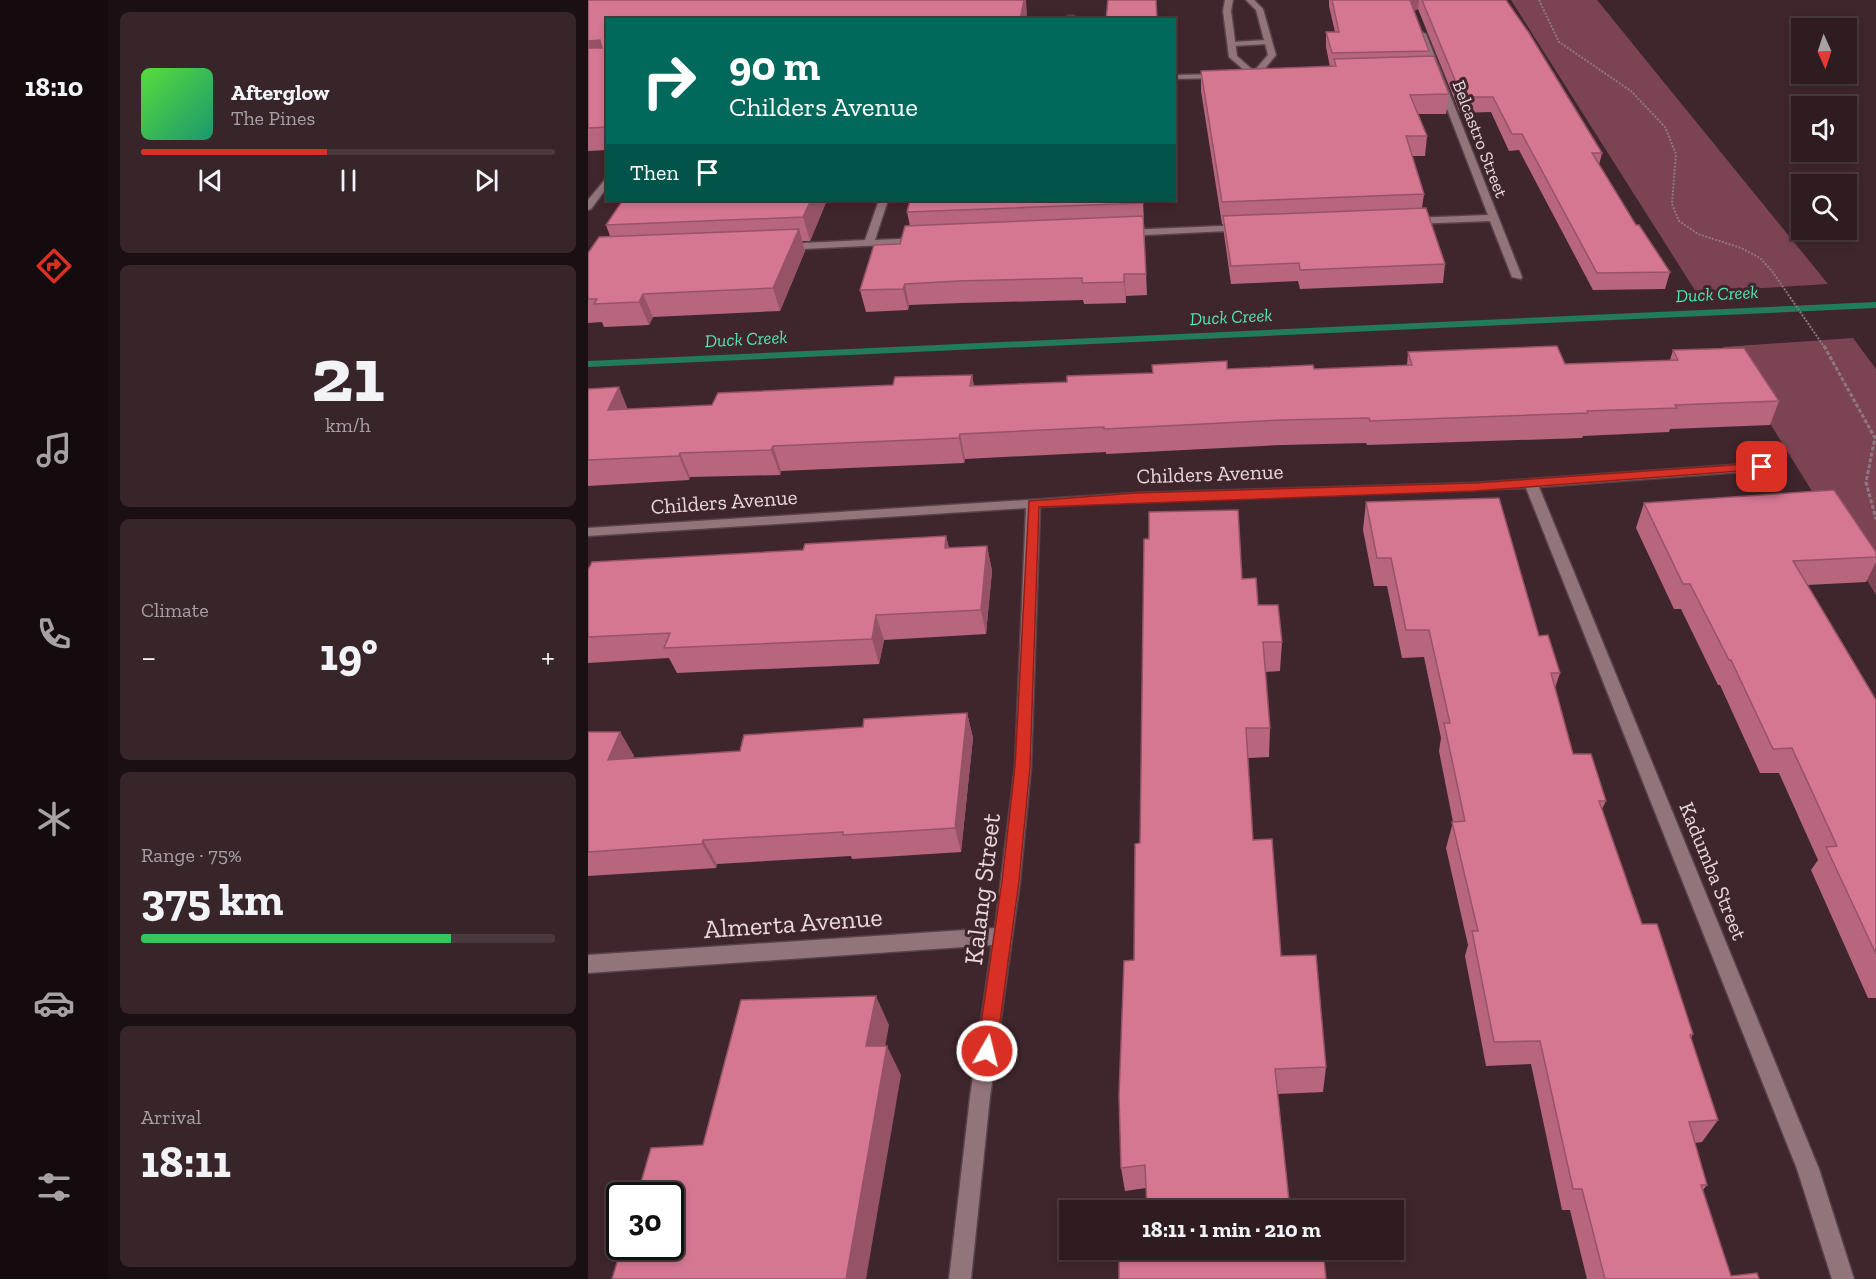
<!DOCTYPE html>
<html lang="en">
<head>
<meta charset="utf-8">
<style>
  :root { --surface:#2f1c21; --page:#37252a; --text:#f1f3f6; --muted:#a7a1a5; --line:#4a3a3f; --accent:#d93025 }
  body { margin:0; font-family:"Zilla Slab",serif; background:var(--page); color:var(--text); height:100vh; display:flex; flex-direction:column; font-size:22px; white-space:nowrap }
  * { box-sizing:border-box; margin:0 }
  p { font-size:20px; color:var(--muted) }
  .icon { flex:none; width:33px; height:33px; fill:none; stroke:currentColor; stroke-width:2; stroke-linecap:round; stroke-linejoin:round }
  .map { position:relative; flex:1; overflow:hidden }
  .side { display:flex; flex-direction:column; gap:12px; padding:12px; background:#1a0f12; width:480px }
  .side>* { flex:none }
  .hud { position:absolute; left:18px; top:18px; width:570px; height:183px; border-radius:0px; box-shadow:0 3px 9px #0003,0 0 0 2px var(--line); background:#00695c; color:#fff; overflow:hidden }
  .needle { width:39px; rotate:177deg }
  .controls { position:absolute; left:1203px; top:18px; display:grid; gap:12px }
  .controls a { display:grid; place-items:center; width:66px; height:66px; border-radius:0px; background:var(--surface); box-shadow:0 3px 9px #0003,0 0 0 2px var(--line); font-size:30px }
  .speed { position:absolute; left:18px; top:1182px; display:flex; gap:12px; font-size:30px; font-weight:700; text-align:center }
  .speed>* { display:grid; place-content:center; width:78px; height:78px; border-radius:50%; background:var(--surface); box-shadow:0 3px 9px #0003,0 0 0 2px var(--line); line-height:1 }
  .speed .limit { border:3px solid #111; border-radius:9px; background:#fff; color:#111 }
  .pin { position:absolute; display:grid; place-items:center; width:51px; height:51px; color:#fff; margin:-26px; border-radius:12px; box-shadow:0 3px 9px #0006 }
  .me { position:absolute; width:66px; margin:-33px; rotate:8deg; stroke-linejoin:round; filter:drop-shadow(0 0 4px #0008) }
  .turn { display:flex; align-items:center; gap:21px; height:126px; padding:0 24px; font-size:27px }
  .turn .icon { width:78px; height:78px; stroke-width:2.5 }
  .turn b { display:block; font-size:42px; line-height:51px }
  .then { display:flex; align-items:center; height:57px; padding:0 24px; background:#0003; gap:12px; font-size:22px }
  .big { font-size:45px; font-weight:800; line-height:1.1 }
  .side .widget { flex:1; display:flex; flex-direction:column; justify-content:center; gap:9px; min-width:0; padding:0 21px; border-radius:9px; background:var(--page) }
  .side .dial { align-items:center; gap:0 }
  .dial b { font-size:78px; line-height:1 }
  .song { display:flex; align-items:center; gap:18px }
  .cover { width:72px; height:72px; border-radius:9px; background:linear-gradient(135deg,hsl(110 70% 55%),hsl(160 70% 35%)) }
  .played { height:6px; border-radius:3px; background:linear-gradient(90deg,var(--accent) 45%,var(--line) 45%) }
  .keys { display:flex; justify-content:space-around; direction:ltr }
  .heat { display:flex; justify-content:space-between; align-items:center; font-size:33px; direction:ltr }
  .charge { height:9px; border-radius:4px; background:linear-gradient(90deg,#34c759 75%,var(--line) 0) }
  .trip { position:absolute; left:471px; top:1200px; width:345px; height:60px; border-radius:0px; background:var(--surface); box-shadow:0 3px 9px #0003,0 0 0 2px var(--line); font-weight:800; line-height:60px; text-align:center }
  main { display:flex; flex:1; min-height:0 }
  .dock { display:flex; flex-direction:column; width:108px; justify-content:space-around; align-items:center; background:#130b0d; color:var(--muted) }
  .dock .icon { width:42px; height:42px }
  .dock .current { color:var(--accent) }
  .dock b { font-size:27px; color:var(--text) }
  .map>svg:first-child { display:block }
</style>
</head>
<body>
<main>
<nav class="dock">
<b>18:10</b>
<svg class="icon current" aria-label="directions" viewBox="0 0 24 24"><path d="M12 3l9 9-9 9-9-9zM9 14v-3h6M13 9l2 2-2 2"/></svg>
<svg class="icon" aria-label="music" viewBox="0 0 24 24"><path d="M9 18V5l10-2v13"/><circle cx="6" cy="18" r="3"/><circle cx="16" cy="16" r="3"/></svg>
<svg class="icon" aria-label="phone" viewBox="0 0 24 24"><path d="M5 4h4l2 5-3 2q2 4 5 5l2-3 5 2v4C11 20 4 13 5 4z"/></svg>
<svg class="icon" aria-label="climate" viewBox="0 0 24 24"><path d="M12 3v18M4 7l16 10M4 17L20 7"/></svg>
<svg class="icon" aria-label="car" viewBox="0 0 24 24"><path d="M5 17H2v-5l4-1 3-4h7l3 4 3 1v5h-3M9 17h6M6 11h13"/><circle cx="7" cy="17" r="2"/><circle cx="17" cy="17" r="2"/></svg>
<svg class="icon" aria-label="filters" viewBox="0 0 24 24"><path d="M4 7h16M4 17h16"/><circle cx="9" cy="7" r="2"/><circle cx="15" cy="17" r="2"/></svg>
</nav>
<section class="side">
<div class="widget">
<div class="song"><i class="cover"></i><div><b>Afterglow</b><p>The Pines</p></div></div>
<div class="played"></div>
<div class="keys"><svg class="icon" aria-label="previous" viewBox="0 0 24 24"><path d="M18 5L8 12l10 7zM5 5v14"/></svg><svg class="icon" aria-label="pause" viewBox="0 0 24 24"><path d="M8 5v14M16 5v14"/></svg><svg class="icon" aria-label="next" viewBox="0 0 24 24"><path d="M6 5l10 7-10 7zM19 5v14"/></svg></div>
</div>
<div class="widget dial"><b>21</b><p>km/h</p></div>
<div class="widget"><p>Climate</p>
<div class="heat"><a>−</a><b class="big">19°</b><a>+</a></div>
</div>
<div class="widget"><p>Range · 75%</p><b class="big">375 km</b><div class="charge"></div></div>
<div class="widget"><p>Arrival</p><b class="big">18:11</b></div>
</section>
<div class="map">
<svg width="1288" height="1279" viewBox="0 0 1288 1279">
  <rect width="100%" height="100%" fill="#3f262c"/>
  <path fill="#7c4353" d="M923 0H1009L1240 284 1108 292Z
    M1265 338 1288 369V595L1135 347Z"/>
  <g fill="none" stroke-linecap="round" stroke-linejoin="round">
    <path fill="#227b5b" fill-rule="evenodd" d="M1288 302V308L0 367V361Z"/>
    <g stroke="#584248" stroke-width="3">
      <path id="lane" d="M678 40 681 44 644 46 640 44 644 42Z"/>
    </g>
    <g stroke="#584248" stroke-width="3">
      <path id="street" d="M637 0H645L643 11 649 56 666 71 680 55 668 10 658 0H666L675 9 688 55 670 77H664L641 57 635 11Z
        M480 16H486L487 18 479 20Z
        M834 32 838 34 934 277 933 279 924 277 902 221 824 224 819 221 824 218 900 215 830 34Z
        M635 74 636 76 632 78 586 79V75Z
        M20 176V186L3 209 0 210V200Z
        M291 200H300L287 240 333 238 338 241 337 243 195 250 190 247 195 244 277 240Z
        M656 225 661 228 660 230 537 236 532 233 537 230Z
        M1174 463 1180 467 1179 470 951 487 1231 1169 1266 1279H1244L1209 1169 938 488 548 501 452 507 443 767 432 881 402 1097 383 1279H361L382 1097 404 945 0 973V955L407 928 427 767 438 508 0 536V528L548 493 887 483Z"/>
    </g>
    <path stroke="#8d787d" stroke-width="2" stroke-dasharray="2 1.5" stroke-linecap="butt" d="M951 0 971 42 1043 91 1077 127 1088 154 1084 204 1091 221 1110 234 1153 248 1172 258 1184 271 1237 348"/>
    <path stroke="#8d787d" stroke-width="3" stroke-dasharray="4 2" stroke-linecap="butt" d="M1236 346 1287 438 1278 482 1288 519"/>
    <use href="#lane" fill="#92747b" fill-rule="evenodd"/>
    <use href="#street" fill="#92747b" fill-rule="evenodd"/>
  </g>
  <path fill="#b8667e" d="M0 0 439 14 20 20V150L0 151Z
    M741 0H918L1014 153 1011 165 1048 225 1082 272 1077 289 1005 290 931 150 921 151 903 112 872 113 830 9 826 11 841 51V56L861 94 858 114H830L839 136 837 156H824L836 194 834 208 857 264 855 283 712 289 710 281 643 284 636 234 635 224H634L613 91V71L742 67 738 47V32H747L741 6Z
    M35 200H239L222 241H214L217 251 192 311 65 317 61 325 16 327 14 322 0 323V253L22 236 18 225Z
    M555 200 559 295 538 296V303L496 304 495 300 373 303 321 305 320 310 278 312 272 290 312 244 322 226 319 212Z
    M1085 350 1191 401 1182 425 1082 429 1081 432 995 436 994 438 779 445 778 443 694 445 518 454V452L377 459 376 463 193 471 192 475 102 477 101 480 0 486V389L40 409 124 405 305 385 384 375 386 386 479 382 639 369H726L819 365 820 352 977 364 1082 360Z
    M778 502 951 636 972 673 967 688 985 754 1018 801 1014 809 1054 924 1105 1034 1103 1038 1130 1120 1114 1142 1107 1143 1119 1185 1115 1190 1143 1276 1171 1279H999L982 1210H974L943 1064 898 1066 877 956 880 945 858 848 865 822 851 751 853 738 836 657 814 658 799 586H786L775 530Z
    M1056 503 1288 552V562L1278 582 1219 585 1288 700V998H1280L1223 870 1230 860 1191 773H1172L1132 685H1130L1093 609H1086L1048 528Z
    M358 536 361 548 399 546 404 571 398 634 296 640 291 664 89 673 81 658 0 663V568L215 550Z
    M561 539 654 579 694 642 692 671 677 672 682 728 681 757 660 758 665 840 693 956 738 1067 735 1092 690 1094 558 1188 537 1191 533 1168 546 960 552 843Z
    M379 713 385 738 373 852 264 859 263 856 129 864 128 868 0 876V732H32L46 756 45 758 152 751 275 727Z"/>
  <path fill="#965366" d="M436 0H438L439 14 438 20H432Z
    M821 0H831L830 9 820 14Z
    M12 40 20 59 0 63V41Z
    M223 200H239L222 241 215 217Z
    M211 229 217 251 192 311 185 288Z
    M536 274 538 296V303L536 282Z
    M317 284 321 305 320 310 315 289Z
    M55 294 65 317 61 325 51 302Z
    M384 375 388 399 382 386Z
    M31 387 41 412 20 410Z
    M372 434 377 459 376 463 371 438Z
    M185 446 193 471 192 475 183 450Z
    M92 453 102 477 101 480 91 456Z
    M358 536 364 561 357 548Z
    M399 546 404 571 398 634 393 610Z
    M288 615 296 640 291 664 284 639Z
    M379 713 385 738 373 852 367 828Z
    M32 732 46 756 34 784 20 760Z
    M115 840 129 864 128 868 114 844Z
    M288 996 301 1025 292 1075 278 1046Z
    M299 1046 313 1075 278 1279H258Z"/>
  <path fill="#d67792" stroke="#965366" stroke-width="1.5" d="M0 0H436L432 20H20V127L0 128V48H14L12 40 0 41Z
    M520 0H568L569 18H584V20H518Z
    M744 0H822L841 51 744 53 738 32H751Z
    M834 0H918L941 33 1014 153H1004L1048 225H1051L1082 272 1009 273 934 134H924L905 97H874Z
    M846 56 861 94 822 95 839 136H818L836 194 634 202 613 71 748 66 746 59Z
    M35 200H223L215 217 18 225Z
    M322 200H555V203L319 212Z
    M838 208 857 264 712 270 711 263 643 266 635 216Z
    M555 216 558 274H536V282L494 283V278L370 281 317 284 315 289 272 290 286 245 312 244 317 226Z
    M211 229 185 288 55 294 51 302 6 304 9 299H0V253L11 237Z
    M969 346 977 364 1090 360 1085 350 1156 348 1191 401 1087 405 1089 408 999 411 1000 413 782 421 781 418 694 420 516 429V427L372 434 371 438 185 446 183 450 92 453 91 456 0 460V389L31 387 20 410 124 405 130 393 305 385 307 377 384 375 382 386 479 382V376L565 373 564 365 639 361V369L725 365 726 369 824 365 820 352Z
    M1246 490 1288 552V557L1205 561 1288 700V954L1238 847 1249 846 1204 748 1185 749 1143 660H1141L1102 584H1095L1056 503Z
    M911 498 951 636 960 635 972 673H963L985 754H1003L1018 801H1011L1054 924H1069L1105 1034 1102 1035 1130 1120 1101 1122 1119 1185H1113L1143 1276 1169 1273 1171 1279H1017L994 1189H985L952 1041 906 1042 884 931H890L864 822 877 821 856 723H862L841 630H818L803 558H789L778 502Z
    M650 510 654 579 668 578 670 605H690L694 642H675L682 728H658L665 840 684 839 693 956 728 955 738 1067 687 1069 702 1210H559L557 1165 533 1168 531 1096 536 961 546 960 547 844 552 843 556 539H561V512Z
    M358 536 357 548 399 546 393 610 288 615 284 639 76 648 82 633 0 637V568H1L4 562 215 550 217 544Z
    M379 713 367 828 255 835V832L115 840 114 844 0 852V732H32L20 760 152 751 156 735 275 727 276 719Z
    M288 996 278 1046H299L258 1279H24L34 1246H82V1196H49L63 1148 115 1145 153 1000Z
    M560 1250H735L738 1279H531V1256L560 1254Z"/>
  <path fill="#d93025" stroke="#8d1f18" stroke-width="1.5" d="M1174 463 1180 467 1178 469 887 491 451 507 442 767 431 881 408 1051 405 1057 399 1060 392 1057 389 1051 414 881 427 767 441 501 548 493 887 483Z"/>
  <g text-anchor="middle" stroke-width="6" stroke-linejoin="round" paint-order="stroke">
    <g font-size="18" fill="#e8d7db" stroke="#3f262c">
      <text transform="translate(892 139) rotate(69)" y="6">Belcastro Street</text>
    </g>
    <g font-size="18" font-style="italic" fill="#51eab1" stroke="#3f262c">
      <text transform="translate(1129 294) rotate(-3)" y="6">Duck Creek</text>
      <text transform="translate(643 317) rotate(-3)" y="6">Duck Creek</text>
      <text transform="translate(158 339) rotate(-3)" y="6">Duck Creek</text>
    </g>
    <g font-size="21" fill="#e8d7db" stroke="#3f262c">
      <text transform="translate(622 474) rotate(-2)" y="7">Childers Avenue</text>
      <text transform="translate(136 502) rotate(-4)" y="7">Childers Avenue</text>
      <text transform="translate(1125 871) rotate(68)" y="7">Kadumba Street</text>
    </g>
    <g font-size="26" fill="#e8d7db" stroke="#3f262c">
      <text transform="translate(394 889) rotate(-83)" y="9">Kalang Street</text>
      <text transform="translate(205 923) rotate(-4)" y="9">Almerta Avenue</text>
    </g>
  </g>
</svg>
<div class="controls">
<a><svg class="needle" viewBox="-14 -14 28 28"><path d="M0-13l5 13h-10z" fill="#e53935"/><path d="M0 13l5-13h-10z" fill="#a7a1a5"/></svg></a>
<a><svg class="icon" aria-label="sound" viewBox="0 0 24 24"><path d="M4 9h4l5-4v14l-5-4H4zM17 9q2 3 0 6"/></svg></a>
<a><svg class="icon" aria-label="search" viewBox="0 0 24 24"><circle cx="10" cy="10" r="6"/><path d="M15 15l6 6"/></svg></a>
</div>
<div class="speed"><div class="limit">30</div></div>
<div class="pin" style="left:1174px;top:467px;background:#d93025"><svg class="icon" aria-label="arrive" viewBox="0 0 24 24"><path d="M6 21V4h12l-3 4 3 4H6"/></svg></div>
<svg class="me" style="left:399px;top:1051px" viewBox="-20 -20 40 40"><circle r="17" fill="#d93025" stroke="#fff" stroke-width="3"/><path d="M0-11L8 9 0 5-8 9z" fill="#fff"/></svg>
<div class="trip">18:11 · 1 min · 210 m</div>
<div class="hud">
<div class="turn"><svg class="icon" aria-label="right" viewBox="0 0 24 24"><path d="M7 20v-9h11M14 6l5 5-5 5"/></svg><div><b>90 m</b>Childers Avenue</div></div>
<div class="then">Then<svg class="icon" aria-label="arrive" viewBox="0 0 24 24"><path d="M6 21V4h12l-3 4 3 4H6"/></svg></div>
</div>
</div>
</main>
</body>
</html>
